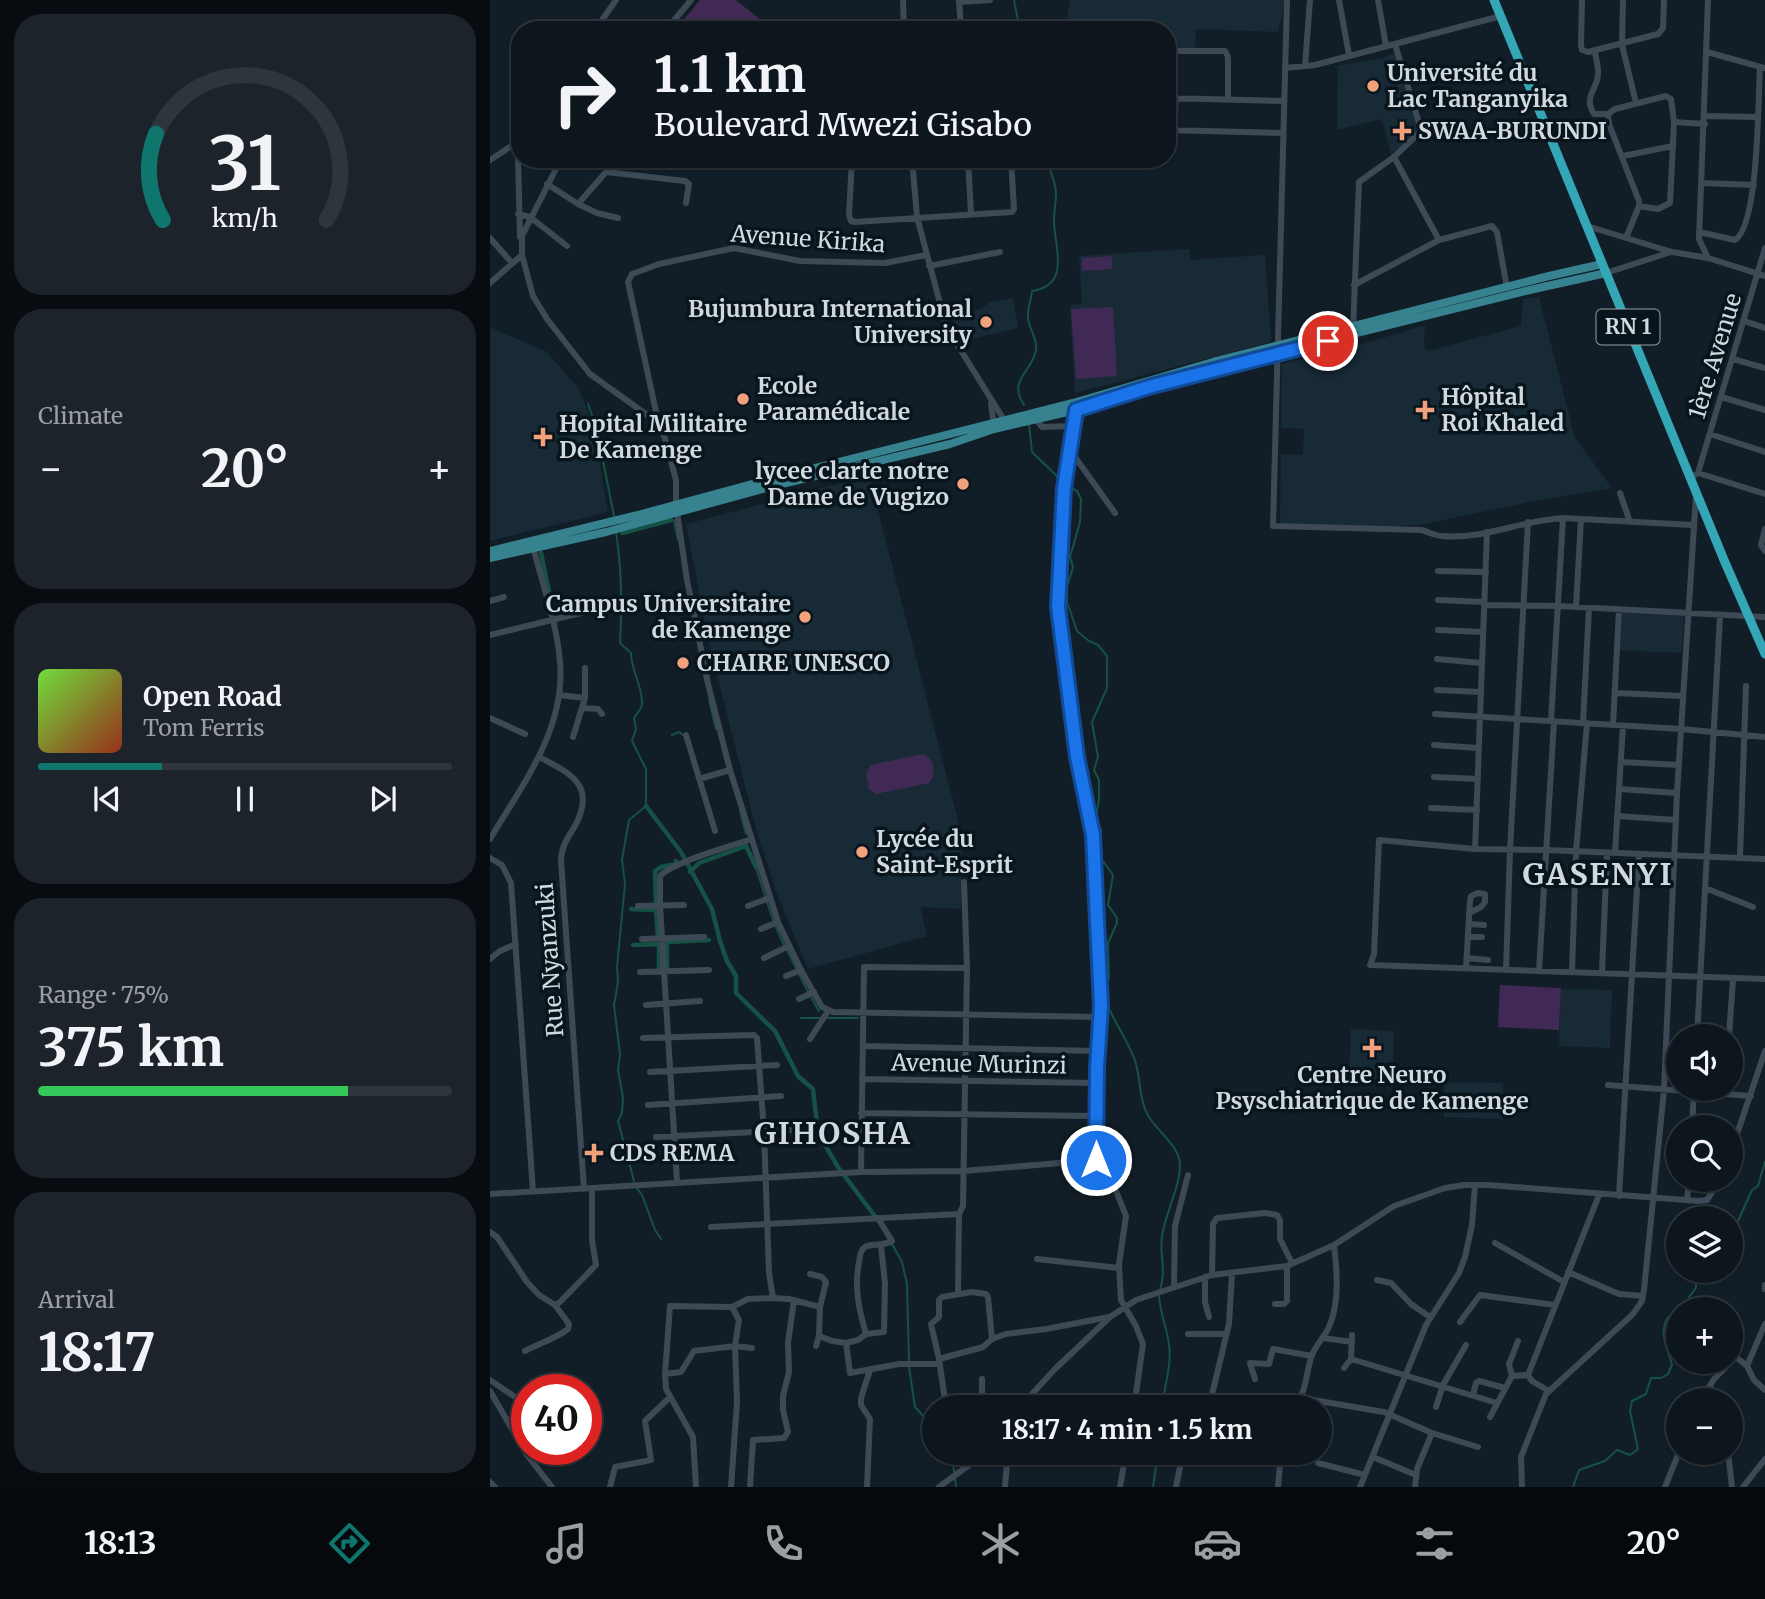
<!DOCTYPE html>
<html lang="en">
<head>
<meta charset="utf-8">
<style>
  :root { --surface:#0e161d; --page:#1c232a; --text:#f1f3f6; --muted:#9b9fa4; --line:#2e353b; --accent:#0f766e }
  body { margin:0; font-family:Merriweather,serif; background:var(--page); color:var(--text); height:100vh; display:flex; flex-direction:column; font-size:26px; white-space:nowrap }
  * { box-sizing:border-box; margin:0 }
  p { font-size:23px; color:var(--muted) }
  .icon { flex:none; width:38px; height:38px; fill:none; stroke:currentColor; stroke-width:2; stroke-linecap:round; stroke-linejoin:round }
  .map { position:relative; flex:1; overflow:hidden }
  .sheet { display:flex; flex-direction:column; gap:14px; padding:14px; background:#080c10; width:490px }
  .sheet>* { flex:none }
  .guide { position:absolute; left:21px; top:21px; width:665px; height:147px; border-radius:28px; box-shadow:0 2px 5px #0004,0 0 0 2px var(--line); background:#0e161d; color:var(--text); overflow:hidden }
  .tools { position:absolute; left:1176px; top:1024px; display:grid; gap:14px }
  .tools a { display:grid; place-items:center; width:77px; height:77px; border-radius:50%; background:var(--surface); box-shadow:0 2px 5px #0004,0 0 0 2px var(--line); font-size:35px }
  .speed { position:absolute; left:21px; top:1374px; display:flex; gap:14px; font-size:35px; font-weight:700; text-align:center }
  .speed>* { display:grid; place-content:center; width:91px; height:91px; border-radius:50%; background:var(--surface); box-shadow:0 2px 5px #0004,0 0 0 2px var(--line); line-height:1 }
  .speed .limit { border:10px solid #d22; background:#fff; color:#111 }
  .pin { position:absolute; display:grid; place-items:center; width:60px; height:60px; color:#fff; margin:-30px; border:4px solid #fff; border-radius:50%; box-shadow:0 2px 7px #0007 }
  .me { position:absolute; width:77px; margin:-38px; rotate:0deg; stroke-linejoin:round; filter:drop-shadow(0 0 5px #0008) }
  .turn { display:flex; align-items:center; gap:24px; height:147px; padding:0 28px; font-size:32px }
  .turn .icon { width:91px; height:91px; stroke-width:2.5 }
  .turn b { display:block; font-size:49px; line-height:60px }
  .big { font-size:52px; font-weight:700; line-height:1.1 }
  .sheet .widget { flex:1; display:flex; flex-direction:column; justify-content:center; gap:10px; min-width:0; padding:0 24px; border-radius:28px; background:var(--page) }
  .sheet .dial { align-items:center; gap:0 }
  .dial svg { height:182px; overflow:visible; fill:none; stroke:var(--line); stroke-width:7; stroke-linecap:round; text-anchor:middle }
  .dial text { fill:var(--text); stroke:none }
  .song { display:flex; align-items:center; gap:21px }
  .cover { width:84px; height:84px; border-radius:10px; background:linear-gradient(135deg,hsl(100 70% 55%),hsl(10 70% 35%)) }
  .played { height:7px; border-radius:4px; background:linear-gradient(90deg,var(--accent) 30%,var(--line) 30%) }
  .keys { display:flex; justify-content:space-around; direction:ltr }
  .heat { display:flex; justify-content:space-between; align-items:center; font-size:38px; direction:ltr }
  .charge { height:10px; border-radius:5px; background:linear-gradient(90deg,#34c759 75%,var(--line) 0) }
  .trip { position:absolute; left:432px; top:1395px; width:410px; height:70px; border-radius:35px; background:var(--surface); box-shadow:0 2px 5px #0004,0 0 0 2px var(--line); font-weight:700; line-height:70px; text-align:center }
  .menu { display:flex; height:112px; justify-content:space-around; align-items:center; background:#06090c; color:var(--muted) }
  .menu .icon { width:49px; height:49px }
  .menu .current { color:var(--accent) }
  .menu b { font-size:32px; color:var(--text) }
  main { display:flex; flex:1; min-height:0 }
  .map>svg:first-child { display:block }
</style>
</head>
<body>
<main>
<section class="sheet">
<div class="widget dial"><svg viewBox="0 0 100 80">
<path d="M14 69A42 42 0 1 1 86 69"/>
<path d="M14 69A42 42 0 0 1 11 31" stroke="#0f766e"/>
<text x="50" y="56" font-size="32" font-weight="700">31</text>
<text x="50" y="72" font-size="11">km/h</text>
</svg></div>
<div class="widget"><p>Climate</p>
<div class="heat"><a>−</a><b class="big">20°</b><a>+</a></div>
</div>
<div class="widget">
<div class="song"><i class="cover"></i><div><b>Open Road</b><p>Tom Ferris</p></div></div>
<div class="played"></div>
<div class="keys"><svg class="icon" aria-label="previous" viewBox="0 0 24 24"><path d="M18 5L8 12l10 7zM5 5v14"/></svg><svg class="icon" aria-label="pause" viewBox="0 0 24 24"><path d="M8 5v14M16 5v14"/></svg><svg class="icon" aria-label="next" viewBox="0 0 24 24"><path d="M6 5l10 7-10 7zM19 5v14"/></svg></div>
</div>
<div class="widget"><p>Range · 75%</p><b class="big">375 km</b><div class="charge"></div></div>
<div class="widget"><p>Arrival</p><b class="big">18:17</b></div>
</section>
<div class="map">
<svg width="1275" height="1487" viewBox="0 0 1275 1487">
  <rect width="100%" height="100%" fill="#121e27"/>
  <path fill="#172a35" d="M580 0H795L788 32 706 29 705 49H677V30H575Z
    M908 51 931 128 901 155 892 119 847 130 848 66 893 58Z
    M699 249 701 260 775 255 781 340 778 343 585 393 580 305 592 304 589 256Z
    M1049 297 1085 438 1122 488 1044 501 935 524 882 528 790 524 791 454 813 455 814 429 791 428 792 364 862 347 935 325 934 348 938 351 1031 326 1033 299Z
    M523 298 528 328 474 341 461 317 491 309 500 302Z
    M0 327 57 352 88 388 103 423 118 512 0 541Z
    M379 476 471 832V909L433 907 431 909 437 936 318 969 288 897 266 829 219 643 196 524Z
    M1132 611 1194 615 1192 653 1129 650Z
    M1071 989 1122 990 1120 1048 1069 1046Z
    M861 1029 904 1031 903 1065 911 1066 910 1082 859 1080Z
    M954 1082 1013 1083 1012 1119 954 1117Z"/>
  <path fill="#402955" d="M210 0H246L283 30H185Z
    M107 159H303L302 168Z
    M622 256V269L592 271V258Z
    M623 307 627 376 586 379 581 309Z
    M433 754C445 759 447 774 439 783L386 794 379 789 376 775 380 765Z
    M1010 985 1071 988 1069 1030 1008 1027Z"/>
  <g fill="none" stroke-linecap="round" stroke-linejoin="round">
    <path stroke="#155245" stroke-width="2" d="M524 0 530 30
      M98 404 106 426 124 516
      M534 405C517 380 543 371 546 350 548 340 539 329 538 318 537 310 541 300 542 291 581 285 565 248 564 223 564 213 565 206 566 196 567 185 560 170 556 159
      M539 424 542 452 572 481
      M576 485 587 491 591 499 590 522 580 557 583 567 577 587V602L587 631 599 641 608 645 617 656V688L602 722 608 757 604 770 609 780V800L606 817 611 830 610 857 623 875 618 905 627 918V923L618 943 619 977 614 996C621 1019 640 1042 646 1064 651 1082 649 1104 661 1120 670 1133 689 1147 690 1164 690 1189 675 1212 672 1237 669 1256 677 1268 670 1290
      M184 520 188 540
      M126 532C132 569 132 606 130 643L141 653C141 671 153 687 152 704 152 709 147 713 144 718L146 729 142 741 156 769V806L139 820 132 860 135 884 127 967 128 982 124 1005 130 1054 128 1070 133 1098 132 1113 128 1121 144 1181
      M219 700 226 729
      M182 735 189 732 193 735
      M250 811 256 834
      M266 867 275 896
      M277 902 283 920
      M285 925 294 945
      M297 950 318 992
      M321 997 329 1011
      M311 1018H332
      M337 1018H368
      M146 1187 152 1195 165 1230 171 1239
      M1241 1229 1248 1221 1262 1190 1268 1186 1275 1162
      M402 1244 412 1262 417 1284 419 1362
      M1212 1270 1206 1274V1288L1199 1297 1215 1309
      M669 1295C670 1315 677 1326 679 1345 682 1364 674 1388 672 1407
      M419 1367 425 1407 444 1428
      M462 1452 464 1472
      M465 1478 466 1487
      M663 1487 667 1459 679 1452
      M1083 1487 1089 1470 1115 1461 1127 1450 1140 1455 1148 1449 1140 1411 1142 1401 1156 1394 1161 1378H1171L1178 1374 1182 1365C1178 1349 1168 1333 1178 1317L1188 1319"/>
    <path stroke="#155245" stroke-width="4.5" d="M132 533 181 520
      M51 553 60 597
      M156 806 191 852 222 909 230 941 237 961 246 976V993L285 1031 308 1076 323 1089 328 1133 348 1167 387 1219
      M200 872 209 863 256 846 266 867
      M166 903 165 871 171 867 187 864 186 861
      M141 909 166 910 168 937
      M143 945 169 944V971
      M177 969V942L219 940"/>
    <path stroke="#3d4a55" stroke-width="6" d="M413 0 414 30
      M469 0 471 30
      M797 0 783 526 931 530C939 532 945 536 953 536 992 540 1033 520 1073 518L1202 525
      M849 0 859 55
      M888 0 896 46
      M1092 0 1091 45 1092 50 1098 52 1168 34 1173 28 1174 0
      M1133 0 1132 45 1146 103
      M469 2 500 0
      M105 30 126 0
      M176 30 201 0
      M677 51H735L738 57V99
      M1105 52C1106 59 1109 68 1108 75 1107 90 1093 96 1104 114H1118L1125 109 1176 96 1181 99 1184 122 1180 203 1168 209 1149 206
      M1217 52 1275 68
      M30 61 26 75 30 237
      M815 66 820 0
      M795 68 825 65 1011 16
      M677 98 794 101
      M1118 114 1119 124 1149 201V206L1136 238
      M1215 116 1267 117
      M1184 122 1215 124
      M677 130 793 133
      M684 130 686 98
      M1133 156 1183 146
      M904 157 949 240
      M71 159 32 236V255L43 296 57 319 100 374 171 425 186 480V505L197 580 218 684 240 770 288 922 311 970 332 1007 343 1012 608 1017 606 1160 624 1186 636 1216 629 1264 631 1300 646 1326 653 1344 644 1407
      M347 159 362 161
      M362 159 359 215 361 221 365 222 522 212 524 209 521 159
      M422 159 427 217 455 322 465 341 516 423
      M478 159 481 214
      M0 160 26 143
      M1212 183 1264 185
      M57 184 88 204 116 172 195 181 199 184 196 203
      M88 204 107 213 128 218
      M28 214 40 217 77 246
      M1097 226 1182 252 1218 258 1275 276
      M1209 232 1245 240C1269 226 1268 97 1270 67
      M0 238 22 263
      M1218 258 1209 239 1218 0
      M439 266 510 252
      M1116 273 1181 252
      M0 283 32 255
      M864 285 949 240 1002 226 1007 232 1017 288
      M1254 321 1275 328
      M863 329 869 182 904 157 930 132 929 123 905 44
      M1243 359 1275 368
      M1231 397 1275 410
      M501 403 504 427
      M585 408 573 504 568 616 589 775 601 817 603 835 610 983 611 1006 608 1017
      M545 418 552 427 583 426
      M168 421 138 282 142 274 169 264 244 248 310 261 395 263 436 255
      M1220 434 1275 452
      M580 450 625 513
      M1208 473 1275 248
      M1205 475 1208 473 1275 494
      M1130 493 1140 522
      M1275 529 1271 545 1275 551
      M948 571 996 572
      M948 600 994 602
      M0 601 14 597
      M994 605 1068 606 1275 617
      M1086 607 1091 519
      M948 630 993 632
      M0 635 107 609
      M947 659 991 663
      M947 690 990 692
      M1125 693 1193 696
      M69 695 95 698
      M93 708 108 709 112 714
      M945 714 1191 729 1275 737
      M0 718 35 734
      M1061 721 1073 518
      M1093 723 1099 608
      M1123 725 1129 609
      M196 735 225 831
      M83 737 95 698V668
      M944 745 988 748
      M49 757C80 773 107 785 85 826 78 837 71 847 71 861L94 1189
      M1131 762 1189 765
      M944 777 988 779
      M209 779 240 770
      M1129 789 1187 793
      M941 808 987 810
      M1127 816 1186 820
      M0 839C32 785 76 729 70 662 67 623 52 584 43 546
      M985 849 997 532
      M1125 853 1133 726
      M1250 857 1256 686
      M0 858 12 865 21 883 43 1191
      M1275 859 1056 850 985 849 889 840 884 954 880 965 1275 979
      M1215 888 1263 907
      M148 906 194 905
      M258 906 279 898
      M979 924 994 925
      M271 929 288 922
      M978 937H992
      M152 939 214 937
      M274 958 299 946
      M977 958 998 960
      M0 959 10 951 26 944
      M976 968 980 901 981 896 988 893 995 894V902L991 907 979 913
      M1016 970 1020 850 1038 522
      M1049 971 1064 721
      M150 972 219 970
      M1082 972 1086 852 1097 723
      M1112 972 1117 853
      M296 976 311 970
      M309 999 324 992
      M156 1005 210 1001
      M1207 1036 1230 616
      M1239 1036 1243 979
      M153 1038 264 1035 267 1038 274 1131 279 1273 283 1298
      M320 1039 338 1011
      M373 1046 607 1051
      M160 1072 287 1065
      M372 1079 606 1083
      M1118 1085 1261 1096
      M158 1105 291 1096
      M371 1113 605 1116
      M1202 1127 1204 1090
      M166 1137 302 1130
      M1241 1152 1275 1051
      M371 1172 374 967 477 968
      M187 1182 170 905V876C183 862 242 846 262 839
      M0 1194 371 1172 473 1171 606 1160
      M1129 1196 1149 854
      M1197 1200 1199 1180
      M221 1227 469 1214 473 1206 477 968 474 882
      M0 1232 7 1237 37 1282 49 1295 65 1305 79 1324 78 1329C65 1339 50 1343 35 1351
      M1005 1243 1074 1282
      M547 1259 629 1268
      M1078 1272 1129 1294 1153 1296
      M320 1274 332 1277 336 1282 330 1307 329 1336
      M722 1275 723 1224 727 1218 775 1213 787 1215 790 1220V1239L802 1263
      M715 1277V1302L719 1317
      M887 1280 901 1283 921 1304 940 1317
      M1275 1285V1289
      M684 1287 685 1226 698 1175
      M468 1294 469 1214
      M785 1304H794L797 1301V1266
      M65 1305 70 1302 106 1265 102 1240V1188
      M242 1307 249 1320 245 1346 262 1348
      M970 1322 990 1295 1065 1305
      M376 1334C369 1310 364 1288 369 1262 370 1257 370 1250 375 1247 383 1243 391 1247 402 1241L389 1220
      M698 1334H736
      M833 1338 862 1342
      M356 1343 360 1373 409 1364H450
      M326 1346 329 1336 342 1341 356 1343 368 1340 376 1334 394 1332 395 1283 391 1246
      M1241 1353 1257 1366 1264 1380 1275 1390
      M449 1359 493 1347 502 1339 516 1334 556 1329 619 1317
      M861 1359 1007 1403
      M1257 1366 1275 1324
      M854 1368 861 1359 862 1335
      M175 1374 191 1372 204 1351 245 1346 247 1402 241 1487
      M1022 1376 1019 1364 1028 1341
      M492 1379V1402L495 1407
      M765 1379 760 1363 779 1364 783 1349 822 1356
      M0 1380 37 1405
      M1220 1386 1225 1400
      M0 1391 37 1455 62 1487
      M1059 1391 1042 1381 1038 1375 1109 1195
      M983 1395 986 1383 989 1381 1015 1388
      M811 1398 894 1412 942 1433 927 1469 925 1487
      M758 1399 782 1407
      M1211 1400 1224 1379 1246 1357
      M456 1407 449 1359 441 1324 449 1317V1300L452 1297 482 1292 496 1294 498 1297 502 1339
      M530 1407 566 1368 620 1317 646 1300 722 1275 797 1266 844 1245 904 1206 955 1188 974 1185H998L1209 1201 1217 1200 1230 1180
      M719 1407 739 1324 742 1273
      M804 1407C818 1389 815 1375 822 1355 826 1345 834 1337 839 1327 850 1302 847 1271 844 1245
      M946 1407 953 1385 976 1345
      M1000 1417 1022 1376 1038 1375
      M942 1433 988 1447
      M1238 1452 1242 1487
      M883 1457 926 1475
      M828 1463 875 1475
      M0 1482 5 1487
      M120 1487 125 1467 161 1460 155 1421 179 1398
      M206 1487 203 1437 176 1389 175 1374 180 1306 242 1307 258 1299 283 1298 299 1299 330 1307
      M260 1487 263 1440 294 1438 298 1432 293 1410V1396L299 1372 298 1343 304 1300
      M377 1487 380 1419 371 1405V1398L380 1370
      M449 1487 482 1463 492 1452
      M515 1487 518 1452
      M630 1487 636 1452
      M686 1487 693 1452
      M788 1487 791 1452
      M870 1487 936 1325 969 1273 975 1257 982 1225 985 1185
      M1032 1487 1031 1457 1056 1394 1143 1314 1152 1301 1154 1290 1174 1090 1187 793 1206 495
      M1175 1487 1189 1452
      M1253 1487 1275 1459"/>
    <path stroke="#37828f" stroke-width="8" d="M0 551 148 515 281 479 583 403 723 362 1059 276 1112 264
      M0 558 116 532 283 486 460 444 504 429 586 410 662 386 787 353 1044 289 1116 273"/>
    <path stroke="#33a7b6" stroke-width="9" d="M1004 0 1234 560 1275 654"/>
  </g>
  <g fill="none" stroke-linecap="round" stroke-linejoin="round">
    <g stroke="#114b97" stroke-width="18">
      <path id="route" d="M606 1160 607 1067 611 1006 603 835 587 757 568 607 574 488 586 410 662 386 838 341"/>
    </g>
    <use href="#route" stroke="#1a73e8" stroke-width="12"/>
  </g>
  <g fill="#f1a17c" stroke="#09151d" stroke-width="2.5">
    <circle cx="883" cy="86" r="7"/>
    <path d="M908.5 120.5h7v7h7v7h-7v7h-7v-7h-7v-7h7z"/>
    <circle cx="496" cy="322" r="7"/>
    <circle cx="253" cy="399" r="7"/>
    <path d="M931.5 399.5h7v7h7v7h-7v7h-7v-7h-7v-7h7z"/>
    <path d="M49.5 426.5h7v7h7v7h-7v7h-7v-7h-7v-7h7z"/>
    <circle cx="473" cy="484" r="7"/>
    <circle cx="315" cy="617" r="7"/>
    <circle cx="193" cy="663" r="7"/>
    <circle cx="372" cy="852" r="7"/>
    <path d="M878.5 1037.5h7v7h7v7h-7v7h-7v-7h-7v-7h7z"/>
    <path d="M100.5 1142.5h7v7h7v7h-7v7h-7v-7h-7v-7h7z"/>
  </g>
  <g text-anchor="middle" stroke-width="7" stroke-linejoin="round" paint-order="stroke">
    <rect fill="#09151d" stroke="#959ea5" stroke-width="2" x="1106.5" y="309.5" width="63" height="35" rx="5"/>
    <g font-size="21" font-weight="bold" fill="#d1d9df">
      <text x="1138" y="334">RN 1</text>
    </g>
    <g font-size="23" font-weight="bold" fill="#d1d9df" stroke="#09151d" text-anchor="start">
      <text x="897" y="81">Université du<tspan x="897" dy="26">Lac Tanganyika</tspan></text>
      <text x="928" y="139">SWAA-BURUNDI</text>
      <text x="482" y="317" text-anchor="end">Bujumbura International<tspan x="482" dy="26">University</tspan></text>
      <text x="267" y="394">Ecole<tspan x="267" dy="26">Paramédicale</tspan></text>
      <text x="951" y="405">Hôpital<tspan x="951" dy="26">Roi Khaled</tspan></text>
      <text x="69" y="432">Hopital Militaire<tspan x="69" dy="26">De Kamenge</tspan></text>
      <text x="459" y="479" text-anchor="end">lycee clarte notre<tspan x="459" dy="26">Dame de Vugizo</tspan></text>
      <text x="301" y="612" text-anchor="end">Campus Universitaire<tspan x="301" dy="26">de Kamenge</tspan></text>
      <text x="207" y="671">CHAIRE UNESCO</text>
      <text x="386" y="847">Lycée du<tspan x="386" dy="26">Saint-Esprit</tspan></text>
      <text x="882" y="1083" text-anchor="middle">Centre Neuro<tspan x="882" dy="26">Psyschiatrique de Kamenge</tspan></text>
      <text x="120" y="1161">CDS REMA</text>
    </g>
    <g font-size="23" fill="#d1d9df" stroke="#09151d">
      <text transform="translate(318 239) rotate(4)" y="8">Avenue Kirika</text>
      <text transform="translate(1225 356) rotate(-73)" y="8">1ère Avenue</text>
      <text transform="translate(60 960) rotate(-94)" y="8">Rue Nyanzuki</text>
      <text transform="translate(489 1064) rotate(1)" y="8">Avenue Murinzi</text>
    </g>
    <g font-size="30" font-weight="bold" letter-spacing="2" fill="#d1d9df" stroke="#09151d">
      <text x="1108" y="885">GASENYI</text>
      <text x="343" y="1144">GIHOSHA</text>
    </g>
  </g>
</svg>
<div class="tools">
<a><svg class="icon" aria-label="sound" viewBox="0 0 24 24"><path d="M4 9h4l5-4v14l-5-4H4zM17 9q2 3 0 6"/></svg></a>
<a><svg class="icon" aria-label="search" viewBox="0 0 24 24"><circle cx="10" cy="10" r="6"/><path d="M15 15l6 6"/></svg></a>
<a><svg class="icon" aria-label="layers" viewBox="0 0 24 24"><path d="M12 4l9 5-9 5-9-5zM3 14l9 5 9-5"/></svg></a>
<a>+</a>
<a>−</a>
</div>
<div class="speed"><div class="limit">40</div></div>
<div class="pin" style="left:838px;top:341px;background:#d93025"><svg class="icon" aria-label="arrive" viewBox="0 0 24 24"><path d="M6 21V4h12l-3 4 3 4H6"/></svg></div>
<svg class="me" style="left:606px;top:1160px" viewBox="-20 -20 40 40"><circle r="17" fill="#1a73e8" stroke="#fff" stroke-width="3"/><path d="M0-11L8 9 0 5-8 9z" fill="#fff"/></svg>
<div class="trip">18:17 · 4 min · 1.5 km</div>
<div class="guide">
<div class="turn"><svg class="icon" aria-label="right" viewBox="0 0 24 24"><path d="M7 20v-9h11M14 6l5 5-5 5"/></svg><div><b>1.1 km</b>Boulevard Mwezi Gisabo</div></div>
</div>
</div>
</main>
<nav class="menu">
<b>18:13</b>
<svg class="icon current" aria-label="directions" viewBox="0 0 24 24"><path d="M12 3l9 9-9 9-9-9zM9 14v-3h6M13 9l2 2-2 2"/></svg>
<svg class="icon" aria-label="music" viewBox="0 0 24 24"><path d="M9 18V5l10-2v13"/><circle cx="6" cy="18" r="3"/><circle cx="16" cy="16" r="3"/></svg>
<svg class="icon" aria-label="phone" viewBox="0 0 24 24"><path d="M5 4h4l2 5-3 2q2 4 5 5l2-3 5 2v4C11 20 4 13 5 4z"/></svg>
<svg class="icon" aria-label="climate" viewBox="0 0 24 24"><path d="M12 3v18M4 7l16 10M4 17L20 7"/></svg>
<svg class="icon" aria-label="car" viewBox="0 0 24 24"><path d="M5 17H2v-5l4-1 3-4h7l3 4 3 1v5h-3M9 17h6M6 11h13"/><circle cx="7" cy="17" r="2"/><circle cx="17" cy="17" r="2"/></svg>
<svg class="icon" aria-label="filters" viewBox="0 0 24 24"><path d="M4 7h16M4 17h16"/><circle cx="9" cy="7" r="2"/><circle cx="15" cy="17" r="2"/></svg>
<b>20°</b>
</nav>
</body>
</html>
